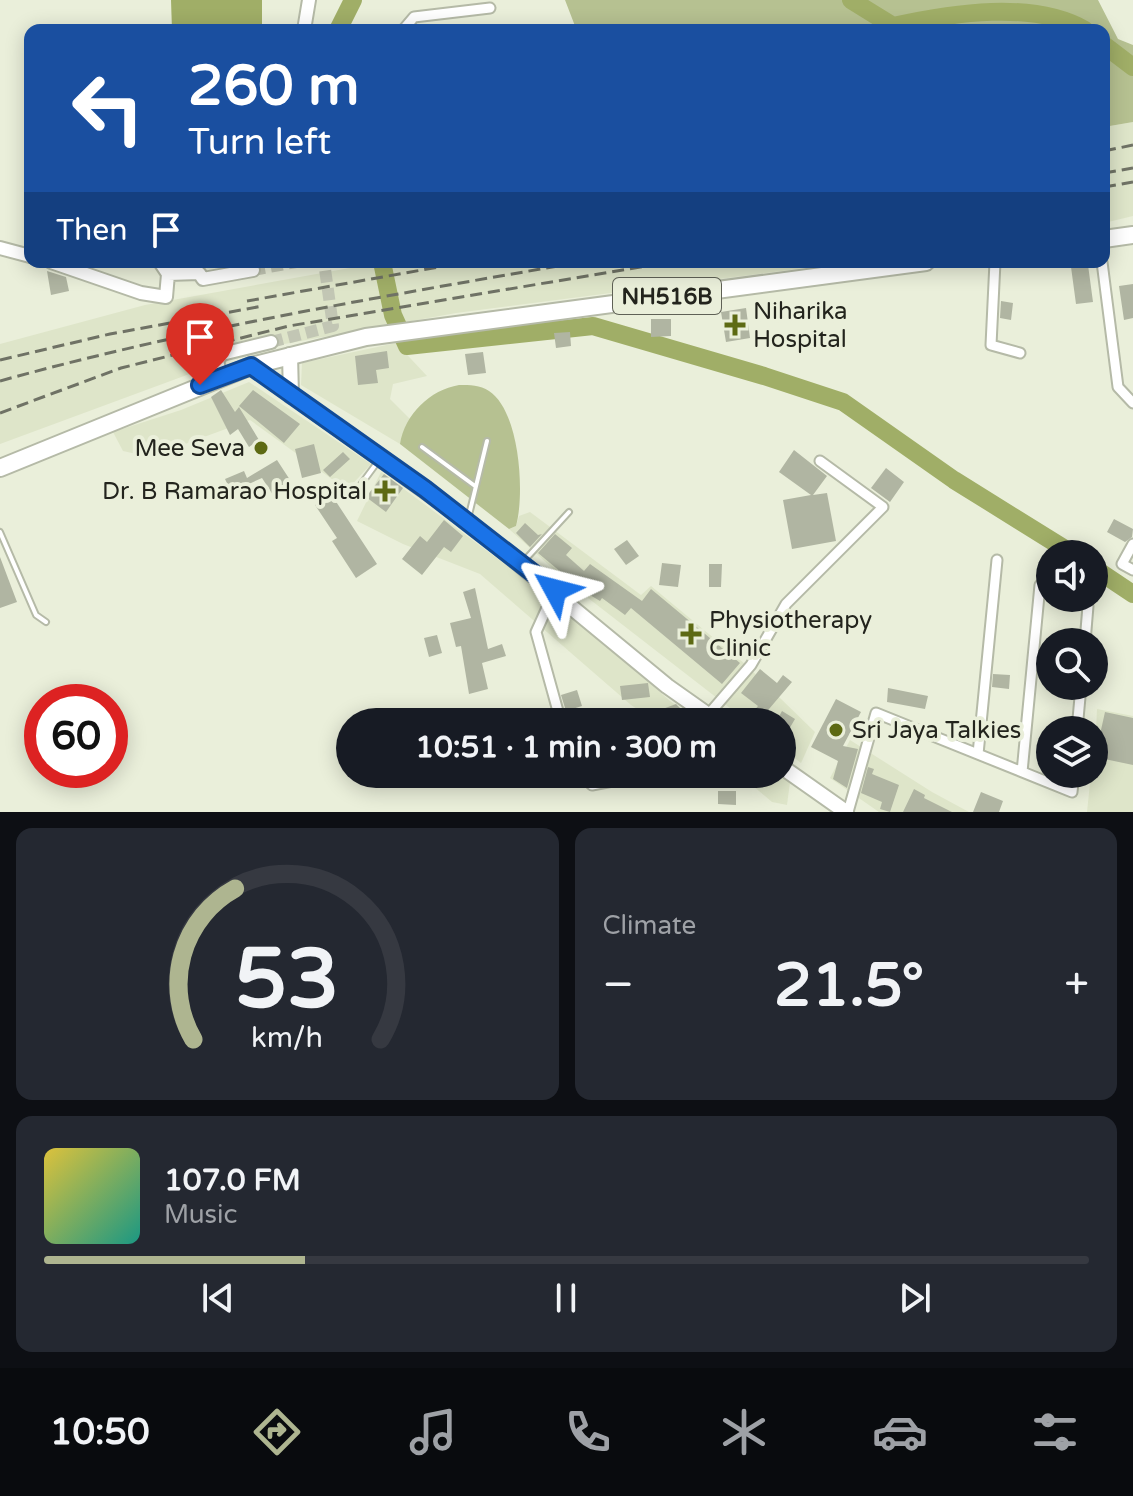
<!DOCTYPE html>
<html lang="en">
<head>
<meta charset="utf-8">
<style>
  :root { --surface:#171b24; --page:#242831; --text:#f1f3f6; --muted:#9ea1a6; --line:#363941; --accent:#aeb590 }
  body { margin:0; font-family:"Varela Round",sans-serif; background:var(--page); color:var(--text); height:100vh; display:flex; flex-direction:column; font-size:30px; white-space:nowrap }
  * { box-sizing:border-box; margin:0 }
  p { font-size:26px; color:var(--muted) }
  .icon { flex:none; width:44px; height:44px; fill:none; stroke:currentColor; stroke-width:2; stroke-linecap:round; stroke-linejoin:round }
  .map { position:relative; height:812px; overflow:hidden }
  .details { display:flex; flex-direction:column; gap:16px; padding:16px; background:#0d0f14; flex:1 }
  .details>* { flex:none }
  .banner { position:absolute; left:24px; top:24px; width:1086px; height:244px; border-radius:16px; box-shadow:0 4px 20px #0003; background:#1a4fa0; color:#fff; overflow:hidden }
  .tools { position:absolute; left:1036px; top:540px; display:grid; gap:16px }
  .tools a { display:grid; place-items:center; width:72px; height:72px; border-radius:50%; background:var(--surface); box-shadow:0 4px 20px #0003; font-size:40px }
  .speed { position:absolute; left:24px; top:684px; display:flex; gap:16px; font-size:40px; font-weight:700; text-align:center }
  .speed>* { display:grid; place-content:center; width:104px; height:104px; border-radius:50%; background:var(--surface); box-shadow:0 4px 20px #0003; line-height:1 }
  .speed .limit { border:12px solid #d22; background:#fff; color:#111 }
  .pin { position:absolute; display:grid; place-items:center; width:68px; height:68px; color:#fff; margin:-82px -34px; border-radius:50% 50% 50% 0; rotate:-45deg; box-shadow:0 0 8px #0007 }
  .pin .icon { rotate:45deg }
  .me { position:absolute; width:88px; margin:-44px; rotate:308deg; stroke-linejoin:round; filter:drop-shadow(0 0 6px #0008) }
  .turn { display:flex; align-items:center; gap:28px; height:168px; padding:0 32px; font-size:36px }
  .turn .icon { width:104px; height:104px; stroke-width:2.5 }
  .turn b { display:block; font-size:56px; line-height:68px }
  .then { display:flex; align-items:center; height:76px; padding:0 32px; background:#0003; gap:16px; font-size:30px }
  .big { font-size:60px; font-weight:700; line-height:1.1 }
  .details .card { flex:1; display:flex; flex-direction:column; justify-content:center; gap:12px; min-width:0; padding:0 28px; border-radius:16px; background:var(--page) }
  .details .dial { align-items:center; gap:0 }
  .dial svg { height:208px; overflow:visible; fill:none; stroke:var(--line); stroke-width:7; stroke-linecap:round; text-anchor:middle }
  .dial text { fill:var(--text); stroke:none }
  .song { display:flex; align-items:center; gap:24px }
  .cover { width:96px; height:96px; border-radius:12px; background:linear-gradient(135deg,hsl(50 70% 55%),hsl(170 70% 35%)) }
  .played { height:8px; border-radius:4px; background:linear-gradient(90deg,var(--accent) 25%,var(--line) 25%) }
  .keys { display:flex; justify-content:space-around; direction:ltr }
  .heat { display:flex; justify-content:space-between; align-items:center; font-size:44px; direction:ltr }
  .details .tiles { flex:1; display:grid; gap:16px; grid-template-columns:1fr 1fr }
  .card:last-child { grid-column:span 2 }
  .trip { position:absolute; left:336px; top:708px; width:460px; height:80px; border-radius:40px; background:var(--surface); box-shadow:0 4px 20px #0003; font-weight:700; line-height:80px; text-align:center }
  .tab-bar { display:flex; height:128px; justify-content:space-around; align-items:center; background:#090b0e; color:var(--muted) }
  .tab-bar .icon { width:56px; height:56px }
  .tab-bar .active { color:var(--accent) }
  .tab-bar b { font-size:36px; color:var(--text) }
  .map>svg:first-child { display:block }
</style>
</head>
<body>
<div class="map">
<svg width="1133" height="812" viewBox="0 0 1133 812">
  <rect width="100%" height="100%" fill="#eaefda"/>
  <path fill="#dee5c9" d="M1133 122V216L1104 223V127Z
    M383 262H852L456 313 202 359 203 369 0 444V344L145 305Z
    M396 343 427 376 393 384 390 399 411 420 400 444 301 385 302 363Z
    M249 382 371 464 347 490 250 420 150 457 123 451 113 432 181 410Z
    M381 472 572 614 670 701 700 722H657L631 705 480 574 403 544 357 521Z
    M530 512 641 595 651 586 745 664 815 732 801 763 782 748V722H748L570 584 509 529 516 526 519 516Z
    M1097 709 1133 716V812H1087L1091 774H1094Z
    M850 740 932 792 969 812H879L830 778Z
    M739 774H774L790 782 787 805 772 802Z"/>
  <path fill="#b6c191" d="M565 0H1098L1118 39 1133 45V122L1104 127V30H563L575 26Z
    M459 385C470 385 480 385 489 391 520 411 525 494 516 526L509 529 400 444C405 414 430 390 459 385Z"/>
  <path fill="#a0ae67" d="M171 0H262V30H172Z"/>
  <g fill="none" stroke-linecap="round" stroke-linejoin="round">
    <path stroke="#a0ae67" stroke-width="18" d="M851 0 893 26C952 13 1033 0 1085 30
      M338 30 353 0
      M1104 45 1133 67
      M382 262 393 315 407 346 593 326 764 376 843 402 954 480 1073 554
      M1094 568 1133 594"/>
  </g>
  <path fill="#b0b5a2" d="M1088 265 1093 302 1076 304 1071 267Z
    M47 271 66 277 69 291 51 295Z
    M1133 284V318L1124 320 1119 286Z
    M1001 301 1013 303 1011 320 1000 318Z
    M746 308 750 338 726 342 721 312Z
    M651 319H671V336L651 337Z
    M570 332 571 346 556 348 554 333Z
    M387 351 389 368 376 370 378 383 358 385 355 356Z
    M483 352 486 373 468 375 465 354Z
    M221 390 235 412 239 407 259 440 249 447 238 429 230 435 211 397Z
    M253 390 300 424 284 443 239 406Z
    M314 444 321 473 302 478 295 449Z
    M794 450 827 476 813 495 827 493 836 541 792 549 783 500 811 495 779 472Z
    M343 452 350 459 330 477 323 470Z
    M277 460 292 483 273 495 262 478 231 492 225 479 244 471 247 478Z
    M886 468 904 482 890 502 871 488Z
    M384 474 403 488 386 512 366 497Z
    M331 494 377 564 356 578 332 541 337 538 315 505Z
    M1114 519 1133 529 1132 537 1125 542 1107 532Z
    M444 520 463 536 451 552 444 547 422 575 402 559 420 536 427 542Z
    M525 523 538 535 542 534 530 547 516 533Z
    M555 534 572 548 566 555 584 571 590 564 642 601 651 589 740 663 722 684 631 608 625 615 602 598 600 601 585 592 538 553Z
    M627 540 639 556 626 565 614 549Z
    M0 557 17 602 0 608Z
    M662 563 681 565 678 587 659 585Z
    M709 564H722L721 587H709Z
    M475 588 488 649 502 644 506 656 482 663 488 689 469 694 461 646 456 647 450 623 471 618 463 592Z
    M437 635 442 653 429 657 424 638Z
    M760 669 777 683 783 675 792 682 758 722H745L758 706 741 693Z
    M993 674 1010 675 1009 689 992 687Z
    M648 683 650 697 622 700 620 686Z
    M888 688 928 696 925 709 887 702Z
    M577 690 582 706 566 711 561 695Z
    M836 699 861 712 843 746 858 749 847 788 833 779 838 761 811 747Z
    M676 704 686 714 663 722H646L644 716Z
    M782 711 795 719 782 741V722H776Z
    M1105 712 1133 718V765L1095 757Z
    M868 767 874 769 872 774 899 785 890 812 880 809 882 802 861 793Z
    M684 774H719V776L688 786Z
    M914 789 925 795 924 798 952 812H903Z
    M718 791H736V805L718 804Z
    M981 792 1003 801 999 812H973Z"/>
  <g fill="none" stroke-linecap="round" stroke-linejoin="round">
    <path stroke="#c2c6b4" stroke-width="12" stroke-dasharray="12 6" stroke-linecap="butt" d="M253 270 296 262
      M271 342 333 326 324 262"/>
    <g stroke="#b5baa7" stroke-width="8">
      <path id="lane" d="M1069 262H1081
        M422 447 475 486
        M351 498 379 460
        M468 519 487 441
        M0 532 36 615 46 622
        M523 562 569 512"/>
    </g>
    <g stroke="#b5baa7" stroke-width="13">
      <path id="street" d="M403 30 414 17 490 8
        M995 262 991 345 1020 353
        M1102 262 1118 387 1133 403
        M1133 544 1122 564 1133 570
        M555 590 536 632 561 722
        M1085 642 1088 606
        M708 715 751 665 786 604 883 507 820 461
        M1077 730 1081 686
        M978 754 997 560
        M1022 772 1040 585
        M581 774 592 785 623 779 632 774
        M848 812 876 713 1072 792 1074 774"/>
    </g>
    <g stroke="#b5baa7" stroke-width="16">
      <path id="secondary" d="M304 30 309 0
        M0 248 30 256
        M51 262 141 293 166 297 168 274 160 262
        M168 274 199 273 203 279 253 270
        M221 377 217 361 222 354 271 342"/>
    </g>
    <g stroke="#b5baa7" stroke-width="18">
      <path id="primary" d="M290 355 291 396
        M251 366 467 521 667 686 718 722
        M782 767 846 812"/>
    </g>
    <g stroke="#b5baa7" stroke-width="20">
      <path id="highway" d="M1104 239 1133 235
        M0 468 251 366 366 337 926 262"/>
    </g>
    <use href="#lane" stroke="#fff" stroke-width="4"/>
    <use href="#street" stroke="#fff" stroke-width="9"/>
    <use href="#secondary" stroke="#fff" stroke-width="12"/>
    <use href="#primary" stroke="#fff" stroke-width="14"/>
    <use href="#highway" stroke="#fff" stroke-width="16"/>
    <path stroke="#6f7265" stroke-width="3" stroke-dasharray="12 6" stroke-linecap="butt" d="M1104 151 1133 145
      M1104 173 1133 168
      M1104 187 1133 182
      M247 301 467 262
      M0 360 110 334 263 306
      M0 381C191 328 386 296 581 262
      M0 413 121 368 289 326 670 262"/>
  </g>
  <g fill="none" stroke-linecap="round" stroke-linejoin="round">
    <g stroke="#114b97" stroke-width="20">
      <path id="route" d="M200 385 251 366 425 489 555 590"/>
    </g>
    <use href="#route" stroke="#1a73e8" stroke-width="14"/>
  </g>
  <g fill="#5d6a13" stroke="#eaefda" stroke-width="3">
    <path d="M731 313h8v8h8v8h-8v8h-8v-8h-8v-8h8z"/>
    <circle cx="261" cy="448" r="8"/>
    <path d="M381 479h8v8h8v8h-8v8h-8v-8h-8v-8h8z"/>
    <path d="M687 622h8v8h8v8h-8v8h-8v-8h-8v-8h8z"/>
    <circle cx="836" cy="730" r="8"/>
  </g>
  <g text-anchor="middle" stroke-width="8" stroke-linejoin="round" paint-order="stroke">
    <rect fill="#eaefda" stroke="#5f6156" stroke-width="2" x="613" y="278" width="108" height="36" rx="6"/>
    <g font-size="22" font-weight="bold" fill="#23241d">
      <text x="667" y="304">NH516B</text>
    </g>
    <g font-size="24" fill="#23241d" stroke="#eaefda" text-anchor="start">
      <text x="753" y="319">Niharika<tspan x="753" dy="28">Hospital</tspan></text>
      <text x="245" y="456" text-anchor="end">Mee Seva</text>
      <text x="367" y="499" text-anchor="end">Dr. B Ramarao Hospital</text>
      <text x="709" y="628">Physiotherapy<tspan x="709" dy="28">Clinic</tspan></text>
      <text x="852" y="738">Sri Jaya Talkies</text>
    </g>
  </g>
</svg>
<div class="tools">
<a><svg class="icon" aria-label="sound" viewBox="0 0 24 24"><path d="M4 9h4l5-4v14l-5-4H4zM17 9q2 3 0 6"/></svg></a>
<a><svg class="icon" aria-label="search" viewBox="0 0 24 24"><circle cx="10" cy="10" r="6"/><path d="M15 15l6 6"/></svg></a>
<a><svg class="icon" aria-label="layers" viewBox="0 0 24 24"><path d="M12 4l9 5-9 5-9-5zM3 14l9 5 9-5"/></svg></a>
</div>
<div class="speed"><div class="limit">60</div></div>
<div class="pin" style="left:200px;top:385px;background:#d93025"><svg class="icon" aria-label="arrive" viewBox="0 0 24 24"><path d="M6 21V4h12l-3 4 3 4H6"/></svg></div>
<svg class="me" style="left:555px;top:590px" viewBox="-20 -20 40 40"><path d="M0-17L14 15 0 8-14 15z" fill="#1a73e8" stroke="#fff" stroke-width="4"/></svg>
<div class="trip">10:51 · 1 min · 300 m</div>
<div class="banner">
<div class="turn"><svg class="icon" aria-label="left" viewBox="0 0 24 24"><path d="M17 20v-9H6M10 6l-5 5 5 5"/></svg><div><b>260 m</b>Turn left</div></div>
<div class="then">Then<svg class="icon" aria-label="arrive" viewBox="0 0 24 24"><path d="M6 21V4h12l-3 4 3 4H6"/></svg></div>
</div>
</div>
<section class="details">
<div class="tiles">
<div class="card dial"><svg viewBox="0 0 100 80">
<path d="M14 69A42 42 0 1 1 86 69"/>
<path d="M14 69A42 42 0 0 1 30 11" stroke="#aeb590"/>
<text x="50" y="56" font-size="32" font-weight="700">53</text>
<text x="50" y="72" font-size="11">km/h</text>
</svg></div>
<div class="card"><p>Climate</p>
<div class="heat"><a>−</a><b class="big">21.5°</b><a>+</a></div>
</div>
<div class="card">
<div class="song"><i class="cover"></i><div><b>107.0 FM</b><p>Music</p></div></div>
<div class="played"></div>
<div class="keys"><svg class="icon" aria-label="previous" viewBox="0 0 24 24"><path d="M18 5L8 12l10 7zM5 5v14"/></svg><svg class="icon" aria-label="pause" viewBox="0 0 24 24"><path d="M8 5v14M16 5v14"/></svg><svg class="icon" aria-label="next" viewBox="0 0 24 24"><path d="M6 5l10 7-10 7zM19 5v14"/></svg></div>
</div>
</div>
</section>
<nav class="tab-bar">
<b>10:50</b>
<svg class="icon active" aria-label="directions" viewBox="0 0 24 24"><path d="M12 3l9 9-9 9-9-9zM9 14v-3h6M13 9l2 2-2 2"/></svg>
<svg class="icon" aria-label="music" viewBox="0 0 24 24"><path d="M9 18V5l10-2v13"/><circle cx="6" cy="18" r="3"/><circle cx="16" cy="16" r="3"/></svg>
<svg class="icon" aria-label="phone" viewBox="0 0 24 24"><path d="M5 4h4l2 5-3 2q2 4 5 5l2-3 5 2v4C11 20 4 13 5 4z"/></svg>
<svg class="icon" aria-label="climate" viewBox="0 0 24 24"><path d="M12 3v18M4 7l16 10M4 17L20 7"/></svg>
<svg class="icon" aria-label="car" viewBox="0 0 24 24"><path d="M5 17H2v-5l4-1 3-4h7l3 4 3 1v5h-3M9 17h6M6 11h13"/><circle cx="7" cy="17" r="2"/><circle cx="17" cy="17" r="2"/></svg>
<svg class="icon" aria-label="filters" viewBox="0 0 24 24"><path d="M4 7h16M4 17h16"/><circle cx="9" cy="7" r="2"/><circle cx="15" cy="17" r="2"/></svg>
</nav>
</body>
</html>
